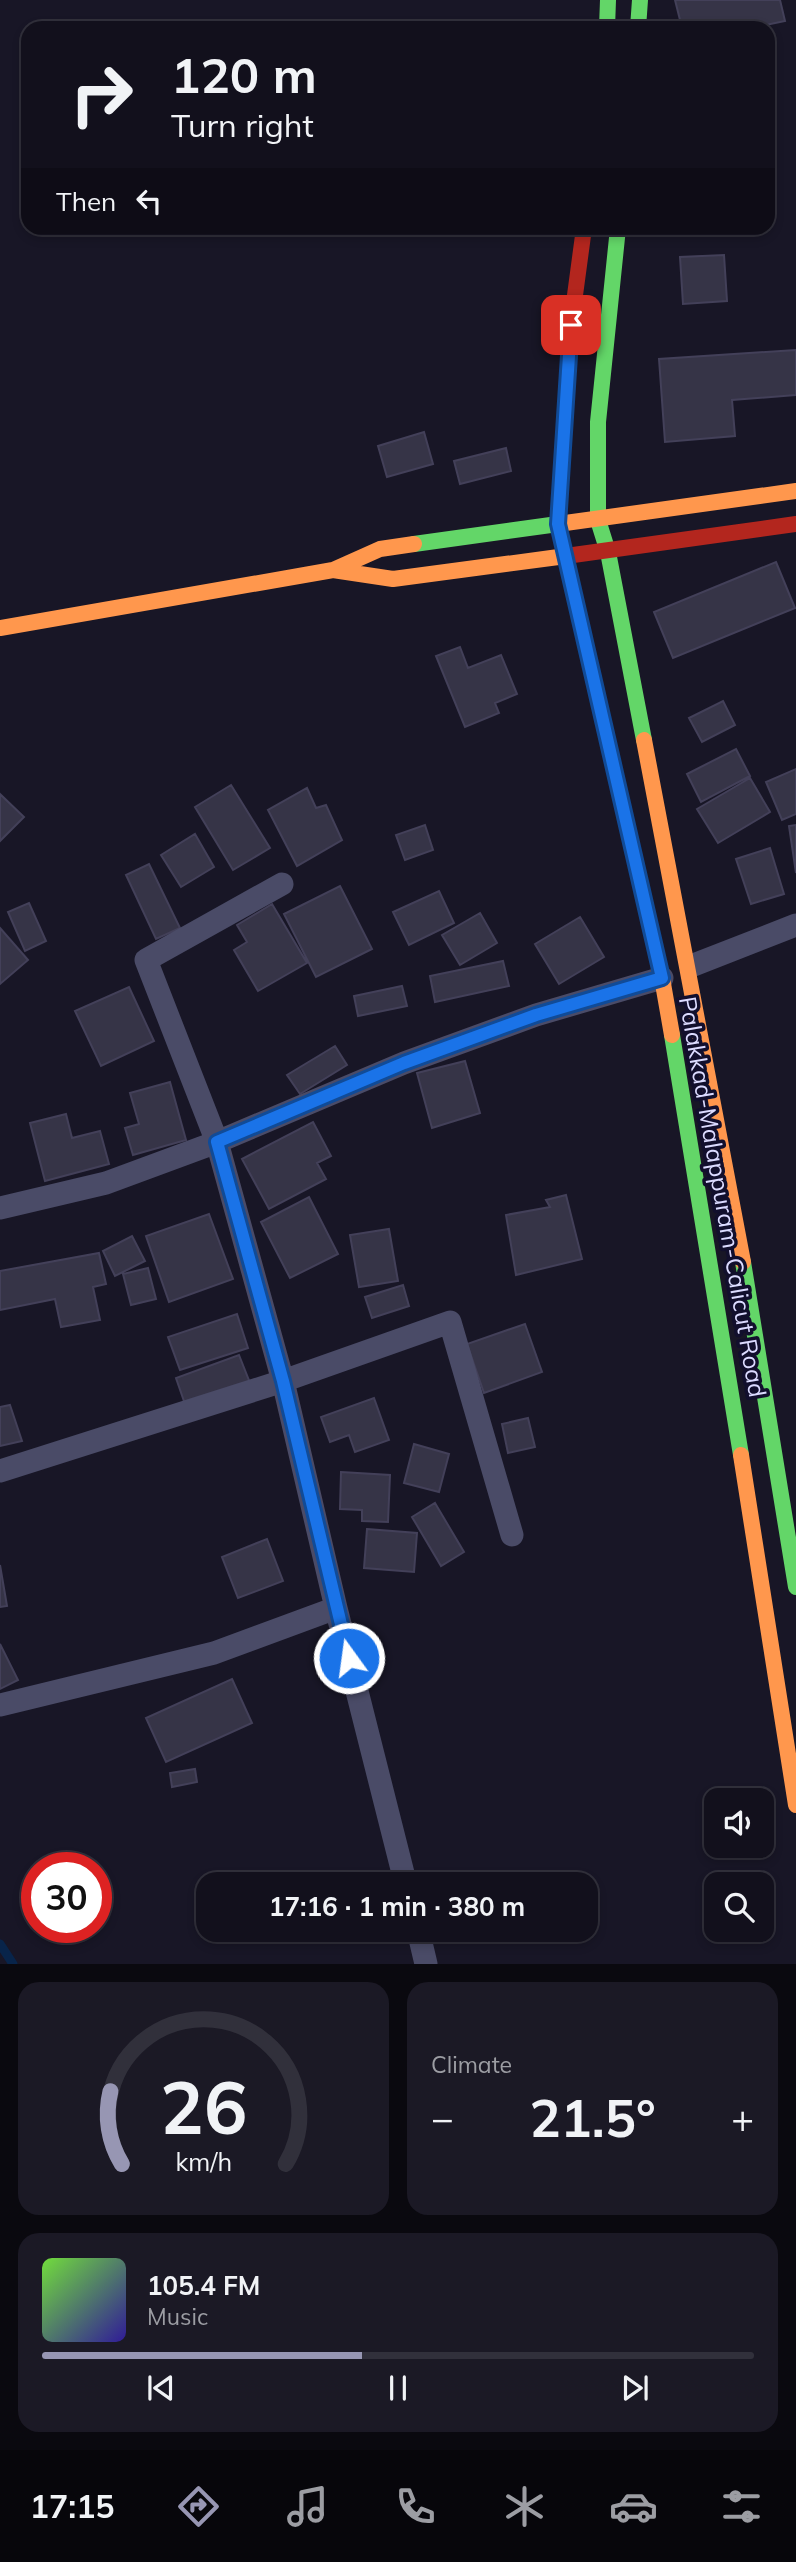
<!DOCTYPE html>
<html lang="en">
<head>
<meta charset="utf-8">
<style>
  :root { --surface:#12101c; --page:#1b1925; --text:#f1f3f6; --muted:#9c9da3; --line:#31303b; --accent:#9796b3 }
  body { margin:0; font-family:Mulish,sans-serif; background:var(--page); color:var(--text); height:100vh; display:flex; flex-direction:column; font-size:26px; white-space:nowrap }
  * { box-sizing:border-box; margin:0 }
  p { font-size:23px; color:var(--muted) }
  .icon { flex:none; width:38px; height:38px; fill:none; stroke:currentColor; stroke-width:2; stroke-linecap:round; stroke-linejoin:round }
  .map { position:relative; height:1964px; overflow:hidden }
  .drawer { display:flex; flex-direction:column; gap:18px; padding:18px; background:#0a090f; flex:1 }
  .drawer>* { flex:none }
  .hud { position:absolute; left:21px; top:21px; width:754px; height:214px; border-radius:21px; box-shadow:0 4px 10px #0003,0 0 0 2px var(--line); background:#12101c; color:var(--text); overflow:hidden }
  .tools { position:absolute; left:704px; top:1788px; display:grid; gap:14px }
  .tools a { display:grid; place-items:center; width:70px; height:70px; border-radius:14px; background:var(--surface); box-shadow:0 4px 10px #0003,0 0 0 2px var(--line); font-size:35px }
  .speed { position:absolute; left:21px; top:1852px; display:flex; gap:14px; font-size:35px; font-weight:700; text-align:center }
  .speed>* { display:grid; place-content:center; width:91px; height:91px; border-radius:50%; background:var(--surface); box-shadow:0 4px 10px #0003,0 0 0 2px var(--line); line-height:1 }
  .speed .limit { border:10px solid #d22; background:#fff; color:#111 }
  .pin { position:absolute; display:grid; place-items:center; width:60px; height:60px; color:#fff; margin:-30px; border-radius:14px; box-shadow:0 4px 10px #0006 }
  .me { position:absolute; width:77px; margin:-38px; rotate:346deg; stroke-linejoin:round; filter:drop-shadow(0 0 5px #0008) }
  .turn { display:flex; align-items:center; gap:24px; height:147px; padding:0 35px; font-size:32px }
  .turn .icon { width:91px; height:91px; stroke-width:2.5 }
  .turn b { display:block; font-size:49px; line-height:60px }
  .then { display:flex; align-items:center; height:66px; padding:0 35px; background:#0003; gap:14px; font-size:26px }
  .big { font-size:52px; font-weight:700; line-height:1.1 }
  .drawer .widget { flex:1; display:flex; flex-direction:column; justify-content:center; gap:10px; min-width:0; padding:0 24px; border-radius:21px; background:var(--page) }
  .drawer .dial { align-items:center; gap:0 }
  .dial svg { height:182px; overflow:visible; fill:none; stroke:var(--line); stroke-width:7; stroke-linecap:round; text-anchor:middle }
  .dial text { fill:var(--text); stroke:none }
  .song { display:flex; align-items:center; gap:21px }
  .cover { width:84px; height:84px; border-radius:10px; background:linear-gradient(135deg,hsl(100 70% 55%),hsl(250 70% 35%)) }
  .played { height:7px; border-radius:4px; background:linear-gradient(90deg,var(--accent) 45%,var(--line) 45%) }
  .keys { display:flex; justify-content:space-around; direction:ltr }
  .heat { display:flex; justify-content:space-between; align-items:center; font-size:38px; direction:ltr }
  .drawer .tiles { flex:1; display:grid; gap:18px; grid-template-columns:1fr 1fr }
  .widget:last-child { grid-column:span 2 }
  .trip { position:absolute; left:196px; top:1872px; width:402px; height:70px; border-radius:21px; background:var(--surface); box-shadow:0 4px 10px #0003,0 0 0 2px var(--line); font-weight:700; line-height:70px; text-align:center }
  .tabs { display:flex; height:112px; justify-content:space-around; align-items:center; background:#07060b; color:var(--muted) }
  .tabs .icon { width:49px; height:49px }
  .tabs .active { color:var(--accent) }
  .tabs b { font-size:32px; color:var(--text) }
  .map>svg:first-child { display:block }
</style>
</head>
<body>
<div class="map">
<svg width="796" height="1964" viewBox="0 0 796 1964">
  <rect width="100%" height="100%" fill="#181626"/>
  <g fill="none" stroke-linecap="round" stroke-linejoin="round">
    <path stroke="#08244a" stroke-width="9" d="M0 1944 13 1964"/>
  </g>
  <path fill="#363447" stroke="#434059" stroke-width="2" d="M675 0H780L785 21 751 28H682Z
    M724 255 727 301 683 304 680 257Z
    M796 350V395L732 400 735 436 665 442 659 359Z
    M424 432 433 464 387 477 378 446Z
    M506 448 511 471 460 484 454 461Z
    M776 562 795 608 673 658 654 612Z
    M460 647 468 668 501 655 517 694 495 703 499 713 465 727 436 656Z
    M723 701 735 725 702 742 689 718Z
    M736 749 750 776 701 802 687 774Z
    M796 769V814L782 820 766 782Z
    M750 778 770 812 718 843 697 809Z
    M231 785 270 848 233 870 195 807Z
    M307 788 316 808 326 805 342 840 297 866 268 810Z
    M0 794 24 817 0 841Z
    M425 825 433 850 405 860 396 835Z
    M796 825V873L789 826Z
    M195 834 214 867 181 887 161 855Z
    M770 848 784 894 751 904 736 859Z
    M149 864 180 928 156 939 126 875Z
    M340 886 372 949 316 977 284 914Z
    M439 891 454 923 409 945 393 912Z
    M29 903 46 941 25 951 8 912Z
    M272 904 307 963 258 991 234 950 247 942 237 925Z
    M480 913 497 943 460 965 442 935Z
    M580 917 604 957 559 984 535 944Z
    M0 928 28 960 0 984Z
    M503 961 509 986 435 1002 430 976Z
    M402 986 407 1006 358 1016 354 996Z
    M129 987 154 1041 101 1066 75 1011Z
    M335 1046 347 1065 300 1094 287 1075Z
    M465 1061 480 1113 432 1128 417 1073Z
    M170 1082 186 1140 133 1155 125 1128 139 1124 130 1093Z
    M66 1114 72 1138 100 1131 109 1164 45 1181 30 1123Z
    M313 1122 331 1156 317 1163 326 1179 269 1209 242 1159Z
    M566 1195 582 1259 516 1275 506 1215 550 1207 546 1200Z
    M309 1197 338 1254 290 1278 261 1222Z
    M209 1214 233 1279 169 1302 146 1236Z
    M389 1229 398 1281 359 1287 350 1235Z
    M132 1236 145 1261 115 1276 103 1251Z
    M99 1253 106 1284 93 1287 100 1320 61 1327 55 1299 0 1310V1271Z
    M148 1268 156 1299 131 1305 123 1274Z
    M403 1285 409 1306 372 1318 365 1297Z
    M237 1314 248 1348 180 1370 168 1337Z
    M525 1324 542 1372 484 1393 467 1344Z
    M239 1355 250 1383 186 1407 176 1378Z
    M374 1398 389 1440 355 1452 349 1435 330 1442 321 1417Z
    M10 1405 22 1441 0 1446V1407Z
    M528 1418 535 1447 508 1453 502 1424Z
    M414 1444 449 1454 439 1492 404 1483Z
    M341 1472 390 1475 388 1522 362 1521V1510L340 1509Z
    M435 1503 464 1552 441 1566 412 1517Z
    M367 1529 417 1533 414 1572 364 1568Z
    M267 1539 283 1581 238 1598 222 1557Z
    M0 1565 7 1606 0 1607Z
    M0 1644 18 1680 0 1689Z
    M232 1679 252 1723 166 1762 146 1718Z
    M195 1769 197 1782 172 1787 170 1773Z"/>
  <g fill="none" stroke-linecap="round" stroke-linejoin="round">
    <path stroke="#4a4b67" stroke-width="23" d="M282 884 146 960 217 1142 283 1381 450 1322 512 1535
      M691 966 796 925
      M0 1208 106 1183 217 1142 404 1063 536 1015 662 978
      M0 1471 283 1381 336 1608 214 1653 0 1705
      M336 1608 406 1885
      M418 1930 426 1964"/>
    <path stroke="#63d668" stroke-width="16" d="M607 28 608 0
      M638 28 640 0
      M618 228 598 422V520L608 552 644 740
      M414 544 558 524
      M672 1035 741 1455
      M743 1262 796 1587"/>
    <path stroke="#ff974d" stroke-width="16" d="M558 524 796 491
      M333 570 393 579 566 556
      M580 620 662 978 672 1035
      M0 628 333 570 380 549 414 544
      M644 740 743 1262
      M741 1455 796 1805"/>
    <path stroke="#b3261e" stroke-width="16" d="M566 556 796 524
      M580 620 558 524 571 325 584 228"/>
  </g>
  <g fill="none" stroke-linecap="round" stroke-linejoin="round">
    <g stroke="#114b97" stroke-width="18">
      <path id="route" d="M349 1658 283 1381 217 1142 404 1063 536 1015 662 978 558 524 571 325"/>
    </g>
    <use href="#route" stroke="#1a73e8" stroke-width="12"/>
  </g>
  <g text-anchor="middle" stroke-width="7" stroke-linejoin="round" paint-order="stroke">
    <g font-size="24" fill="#dcdbff" stroke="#120f2d">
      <text transform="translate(722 1197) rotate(80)" y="8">Palakkad-Malappuram-Calicut Road</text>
    </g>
  </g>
</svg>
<div class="tools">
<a><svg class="icon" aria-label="sound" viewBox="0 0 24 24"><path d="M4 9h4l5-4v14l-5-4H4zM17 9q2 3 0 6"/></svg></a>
<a><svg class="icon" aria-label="search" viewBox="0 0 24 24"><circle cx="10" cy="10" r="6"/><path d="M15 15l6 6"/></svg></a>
</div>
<div class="speed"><div class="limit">30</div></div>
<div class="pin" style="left:571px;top:325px;background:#d93025"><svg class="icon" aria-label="arrive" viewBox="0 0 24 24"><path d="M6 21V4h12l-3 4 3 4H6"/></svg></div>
<svg class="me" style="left:349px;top:1658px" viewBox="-20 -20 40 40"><circle r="17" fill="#1a73e8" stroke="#fff" stroke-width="3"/><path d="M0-11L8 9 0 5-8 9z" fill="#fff"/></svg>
<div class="trip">17:16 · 1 min · 380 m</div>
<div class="hud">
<div class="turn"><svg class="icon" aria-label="right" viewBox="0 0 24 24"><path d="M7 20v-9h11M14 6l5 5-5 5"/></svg><div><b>120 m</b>Turn right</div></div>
<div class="then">Then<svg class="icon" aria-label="left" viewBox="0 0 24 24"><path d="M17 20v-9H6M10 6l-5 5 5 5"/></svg></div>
</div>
</div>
<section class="drawer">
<div class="tiles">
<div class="widget dial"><svg viewBox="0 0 100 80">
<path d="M14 69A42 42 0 1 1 86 69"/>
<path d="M14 69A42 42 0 0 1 9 37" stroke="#9796b3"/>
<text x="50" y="56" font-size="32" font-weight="700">26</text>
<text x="50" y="72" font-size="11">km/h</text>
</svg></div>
<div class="widget"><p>Climate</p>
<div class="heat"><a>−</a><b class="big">21.5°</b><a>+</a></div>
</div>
<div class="widget">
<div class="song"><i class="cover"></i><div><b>105.4 FM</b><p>Music</p></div></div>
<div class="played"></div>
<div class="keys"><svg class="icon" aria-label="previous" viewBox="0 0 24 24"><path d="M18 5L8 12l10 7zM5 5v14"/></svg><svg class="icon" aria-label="pause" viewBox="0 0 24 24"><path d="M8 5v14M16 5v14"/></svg><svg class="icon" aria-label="next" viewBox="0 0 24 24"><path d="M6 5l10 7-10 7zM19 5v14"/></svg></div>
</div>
</div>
</section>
<nav class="tabs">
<b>17:15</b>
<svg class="icon active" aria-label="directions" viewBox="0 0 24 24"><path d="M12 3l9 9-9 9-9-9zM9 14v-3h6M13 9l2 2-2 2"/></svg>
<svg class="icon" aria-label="music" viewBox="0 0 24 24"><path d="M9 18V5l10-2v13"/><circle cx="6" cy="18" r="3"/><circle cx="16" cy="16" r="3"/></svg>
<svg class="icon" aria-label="phone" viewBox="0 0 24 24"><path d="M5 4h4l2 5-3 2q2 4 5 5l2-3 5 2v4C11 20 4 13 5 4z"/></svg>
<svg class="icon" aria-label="climate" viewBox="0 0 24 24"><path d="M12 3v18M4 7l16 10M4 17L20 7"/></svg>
<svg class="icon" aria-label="car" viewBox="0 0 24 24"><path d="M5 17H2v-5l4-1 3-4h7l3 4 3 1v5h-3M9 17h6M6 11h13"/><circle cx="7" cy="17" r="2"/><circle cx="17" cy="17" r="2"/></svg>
<svg class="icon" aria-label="filters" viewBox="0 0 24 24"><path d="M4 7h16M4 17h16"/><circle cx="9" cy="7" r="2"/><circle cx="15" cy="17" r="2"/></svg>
</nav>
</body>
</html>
